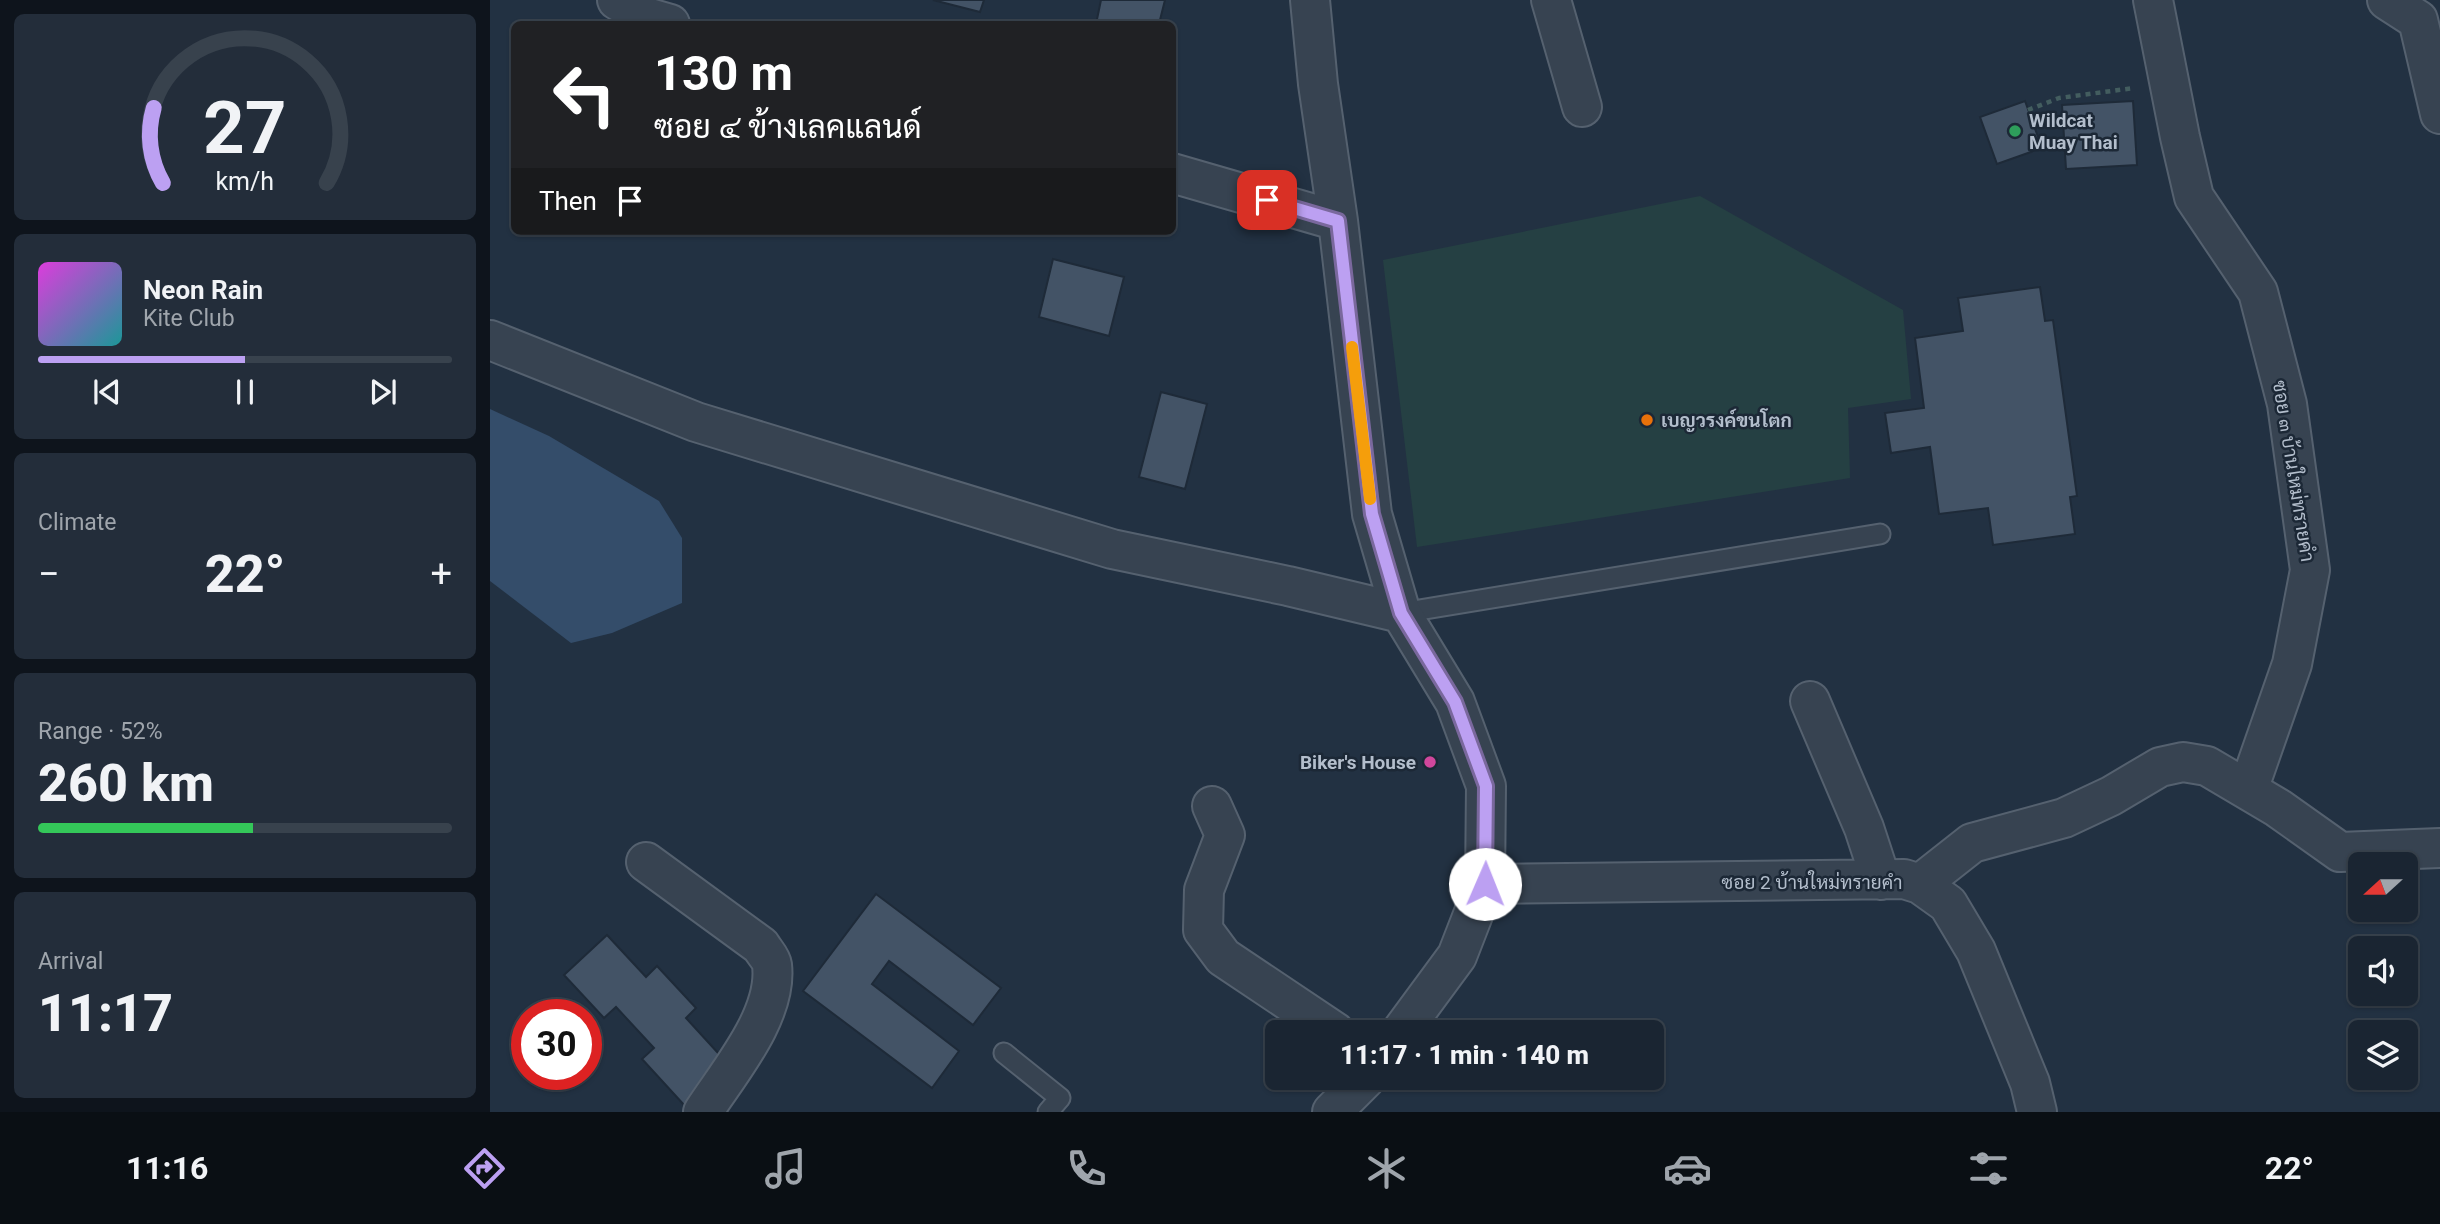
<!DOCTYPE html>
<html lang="en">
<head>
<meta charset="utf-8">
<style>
  :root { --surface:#1a2532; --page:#232d3a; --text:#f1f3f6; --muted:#9fa5ac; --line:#38424d; --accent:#bca0f2 }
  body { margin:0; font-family:Roboto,Sarabun,sans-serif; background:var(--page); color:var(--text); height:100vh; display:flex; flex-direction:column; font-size:26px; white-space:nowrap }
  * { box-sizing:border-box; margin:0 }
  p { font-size:23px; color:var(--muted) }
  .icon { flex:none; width:38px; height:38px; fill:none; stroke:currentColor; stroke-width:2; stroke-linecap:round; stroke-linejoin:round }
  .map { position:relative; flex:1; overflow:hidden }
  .drawer { display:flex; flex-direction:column; gap:14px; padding:14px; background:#0e141c; width:490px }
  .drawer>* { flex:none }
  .top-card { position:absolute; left:21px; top:21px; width:665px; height:214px; border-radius:10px; box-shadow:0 2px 5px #0004,0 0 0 2px var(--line); background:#202124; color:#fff; overflow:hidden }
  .needle { width:46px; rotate:249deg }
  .tools { position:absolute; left:1858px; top:852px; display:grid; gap:14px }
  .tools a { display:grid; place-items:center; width:70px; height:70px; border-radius:10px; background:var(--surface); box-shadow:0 2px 5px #0004,0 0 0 2px var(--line); font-size:35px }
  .speed { position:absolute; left:21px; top:999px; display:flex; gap:14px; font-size:35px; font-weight:700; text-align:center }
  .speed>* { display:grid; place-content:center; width:91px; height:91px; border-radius:50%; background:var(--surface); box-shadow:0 2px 5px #0004,0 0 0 2px var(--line); line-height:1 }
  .speed .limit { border:10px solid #d22; background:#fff; color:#111 }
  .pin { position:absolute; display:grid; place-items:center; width:60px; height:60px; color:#fff; margin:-30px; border-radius:14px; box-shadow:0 4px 10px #0006 }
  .me { position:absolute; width:77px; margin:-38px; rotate:1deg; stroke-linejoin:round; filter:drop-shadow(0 0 5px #0008) }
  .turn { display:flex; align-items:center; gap:24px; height:147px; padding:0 28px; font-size:32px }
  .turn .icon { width:91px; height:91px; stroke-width:2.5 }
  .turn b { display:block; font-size:49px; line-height:60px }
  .then { display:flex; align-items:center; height:66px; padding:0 28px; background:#0003; gap:14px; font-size:26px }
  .big { font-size:52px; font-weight:800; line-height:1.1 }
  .drawer .tile { flex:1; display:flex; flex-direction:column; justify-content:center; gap:10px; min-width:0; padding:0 24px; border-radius:10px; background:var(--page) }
  .drawer .dial { align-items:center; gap:0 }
  .dial svg { height:182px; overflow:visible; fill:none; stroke:var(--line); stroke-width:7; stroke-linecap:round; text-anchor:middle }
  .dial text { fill:var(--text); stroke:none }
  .song { display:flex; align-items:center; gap:21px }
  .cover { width:84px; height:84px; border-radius:10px; background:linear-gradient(135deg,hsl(300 70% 55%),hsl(180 70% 35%)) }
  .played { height:7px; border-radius:4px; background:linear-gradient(90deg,var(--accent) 50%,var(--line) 50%) }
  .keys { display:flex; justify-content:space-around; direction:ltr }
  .heat { display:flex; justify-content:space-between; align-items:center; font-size:38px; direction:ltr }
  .charge { height:10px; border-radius:5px; background:linear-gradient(90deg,#34c759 52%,var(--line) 0) }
  .trip { position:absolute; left:775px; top:1020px; width:399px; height:70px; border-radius:10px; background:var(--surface); box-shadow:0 2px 5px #0004,0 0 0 2px var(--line); font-weight:800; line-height:70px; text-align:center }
  .tabs { display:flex; height:112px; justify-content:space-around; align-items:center; background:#0a0f14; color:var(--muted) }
  .tabs .icon { width:49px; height:49px }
  .tabs .selected { color:var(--accent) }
  .tabs b { font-size:32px; color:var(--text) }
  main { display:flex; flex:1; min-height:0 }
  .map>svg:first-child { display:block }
</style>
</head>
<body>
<main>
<section class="drawer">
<div class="tile dial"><svg viewBox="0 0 100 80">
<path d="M14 69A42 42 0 1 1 86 69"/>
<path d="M14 69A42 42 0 0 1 10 36" stroke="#bca0f2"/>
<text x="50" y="56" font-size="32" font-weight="700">27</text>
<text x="50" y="72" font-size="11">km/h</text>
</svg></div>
<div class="tile">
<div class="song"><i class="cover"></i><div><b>Neon Rain</b><p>Kite Club</p></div></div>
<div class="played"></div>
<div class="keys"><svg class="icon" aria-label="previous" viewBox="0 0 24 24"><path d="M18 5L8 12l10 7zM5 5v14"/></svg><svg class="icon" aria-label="pause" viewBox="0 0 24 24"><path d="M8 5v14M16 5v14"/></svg><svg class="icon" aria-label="next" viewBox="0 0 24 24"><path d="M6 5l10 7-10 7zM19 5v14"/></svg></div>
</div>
<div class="tile"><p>Climate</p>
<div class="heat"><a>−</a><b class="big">22°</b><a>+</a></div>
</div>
<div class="tile"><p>Range · 52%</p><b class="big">260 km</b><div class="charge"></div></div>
<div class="tile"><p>Arrival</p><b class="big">11:17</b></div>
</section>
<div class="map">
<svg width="1950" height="1112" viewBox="0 0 1950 1112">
  <rect width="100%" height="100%" fill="#223142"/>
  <path fill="#254043" d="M1210 196 1413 310 1421 399 1358 408 1360 478 927 547 893 260Z"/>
  <path fill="#344d6a" d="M0 409 59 436 169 501 192 538V603L122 633 81 643 0 581Z"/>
  <path fill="#435366" stroke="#1e2a38" stroke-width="2" d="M443 0H494L490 12Z
    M611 0H675L669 24H606Z
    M1535 101 1552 148 1507 164 1490 117Z
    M1643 101 1647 165 1576 169 1572 105Z
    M563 259 634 277 619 336 549 317Z
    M1550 287 1555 321 1563 320 1587 496 1580 497 1585 534 1503 545 1498 508 1449 514 1440 447 1401 453 1395 413 1434 408 1425 338 1473 331 1468 298Z
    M671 392 717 404 695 489 649 477Z
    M386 894 511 988 483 1025 399 961 382 984 469 1051 442 1088 313 991Z
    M117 935 156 977 167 966 206 1008 196 1018 239 1065 195 1106 152 1059 164 1048 126 1007 114 1018 74 975Z"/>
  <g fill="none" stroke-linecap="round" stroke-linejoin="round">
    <g stroke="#55616f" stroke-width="23">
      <path id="service" d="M911 613 1390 534
        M514 1053 570 1098 558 1112"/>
    </g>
    <g stroke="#55616f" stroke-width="42">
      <path id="minor" d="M127 0 156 17 180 24
        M820 0 828 84 848 221 882 514 911 613 965 702 996 786 995 884 967 956 911 1032
        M1061 0 1092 107
        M1663 0 1690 137 1704 197 1768 292 1797 404 1820 570 1802 664 1758 790
        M1897 0 1928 20 1950 114
        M682 173 848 221
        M0 340 206 422 622 549 798 586 911 613
        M1320 701 1374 828 1391 880
        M722 806 735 835 714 890 713 930 733 957 845 1032
        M156 862 271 946C274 952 281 958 282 965 288 1015 239 1072 213 1112
        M995 884 1414 879 1430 884 1458 904 1486 951 1540 1083 1547 1112
        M1430 884 1482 843 1574 818 1621 796 1670 767 1693 762 1717 766 1788 808 1850 852 1950 848
        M842 1112 876 1078"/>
    </g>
    <path stroke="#435d5f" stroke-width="4.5" stroke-dasharray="5 5" stroke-linecap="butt" d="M1538 110 1569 98 1644 88"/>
    <use href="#service" stroke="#374351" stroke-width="19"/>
    <use href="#minor" stroke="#374351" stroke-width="38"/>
  </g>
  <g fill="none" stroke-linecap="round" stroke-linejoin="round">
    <g stroke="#7a689d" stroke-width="18">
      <path id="route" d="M777 200 848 221 882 514 911 613 965 702 996 786 995 884"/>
    </g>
    <use href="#route" stroke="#bca0f2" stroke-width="12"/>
    <path stroke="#f59e0b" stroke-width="12" d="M862 347 880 499"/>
  </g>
  <circle fill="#2e9e5b" stroke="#1c2836" stroke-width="2.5" cx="1525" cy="131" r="7"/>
  <circle fill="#e8710a" stroke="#1c2836" stroke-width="2.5" cx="1157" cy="420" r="7"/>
  <circle fill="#d1479c" stroke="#1c2836" stroke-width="2.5" cx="940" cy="762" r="7"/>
  <g text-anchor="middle" stroke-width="5" stroke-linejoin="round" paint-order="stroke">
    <g font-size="19" font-weight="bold" fill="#b3becc" stroke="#1c2836" text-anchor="start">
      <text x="1539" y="127">Wildcat<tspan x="1539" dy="22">Muay Thai</tspan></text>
      <text x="1171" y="427">เบญวรงค์ขนโตก</text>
      <text x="926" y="769" text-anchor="end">Biker's House</text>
    </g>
    <g font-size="19" fill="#b3becc" stroke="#1c2836">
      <text transform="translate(1804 471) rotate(81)" y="7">ซอย ๓ บ้านใหม่ทรายคำ</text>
      <text x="1322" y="889">ซอย 2 บ้านใหม่ทรายคำ</text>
    </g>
  </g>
</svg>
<div class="tools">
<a><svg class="needle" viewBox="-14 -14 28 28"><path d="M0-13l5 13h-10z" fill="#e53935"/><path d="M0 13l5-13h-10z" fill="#9fa5ac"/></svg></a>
<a><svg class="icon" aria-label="sound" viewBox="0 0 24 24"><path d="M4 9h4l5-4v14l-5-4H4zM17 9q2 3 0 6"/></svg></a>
<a><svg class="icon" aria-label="layers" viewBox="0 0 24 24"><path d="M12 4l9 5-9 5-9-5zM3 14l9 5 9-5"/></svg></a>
</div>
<div class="speed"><div class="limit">30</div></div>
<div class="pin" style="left:777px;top:200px;background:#d93025"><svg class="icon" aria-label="arrive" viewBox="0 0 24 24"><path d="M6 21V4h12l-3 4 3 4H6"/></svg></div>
<svg class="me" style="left:995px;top:884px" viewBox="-20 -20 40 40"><circle r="19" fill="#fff"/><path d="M0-13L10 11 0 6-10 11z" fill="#bca0f2"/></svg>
<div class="trip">11:17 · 1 min · 140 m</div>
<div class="top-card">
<div class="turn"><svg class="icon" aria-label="left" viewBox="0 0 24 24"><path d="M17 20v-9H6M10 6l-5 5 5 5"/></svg><div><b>130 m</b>ซอย ๔ ข้างเลคแลนด์</div></div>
<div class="then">Then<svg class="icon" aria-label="arrive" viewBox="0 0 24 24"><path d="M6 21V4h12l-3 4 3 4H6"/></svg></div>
</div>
</div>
</main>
<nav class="tabs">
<b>11:16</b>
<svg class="icon selected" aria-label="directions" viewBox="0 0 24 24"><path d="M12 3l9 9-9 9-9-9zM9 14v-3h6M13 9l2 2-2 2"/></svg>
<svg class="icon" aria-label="music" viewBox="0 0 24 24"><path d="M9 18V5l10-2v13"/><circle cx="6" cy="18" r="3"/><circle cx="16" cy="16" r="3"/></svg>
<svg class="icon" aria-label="phone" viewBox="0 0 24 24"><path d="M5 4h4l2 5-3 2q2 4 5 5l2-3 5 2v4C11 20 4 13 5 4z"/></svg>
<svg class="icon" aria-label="climate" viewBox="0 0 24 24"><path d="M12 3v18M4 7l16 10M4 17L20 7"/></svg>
<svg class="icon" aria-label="car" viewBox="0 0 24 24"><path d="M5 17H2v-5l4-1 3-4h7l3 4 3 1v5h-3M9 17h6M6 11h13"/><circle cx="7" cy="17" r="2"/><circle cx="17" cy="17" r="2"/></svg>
<svg class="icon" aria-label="filters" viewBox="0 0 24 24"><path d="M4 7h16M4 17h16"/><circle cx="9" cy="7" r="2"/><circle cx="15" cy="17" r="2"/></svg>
<b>22°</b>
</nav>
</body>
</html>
